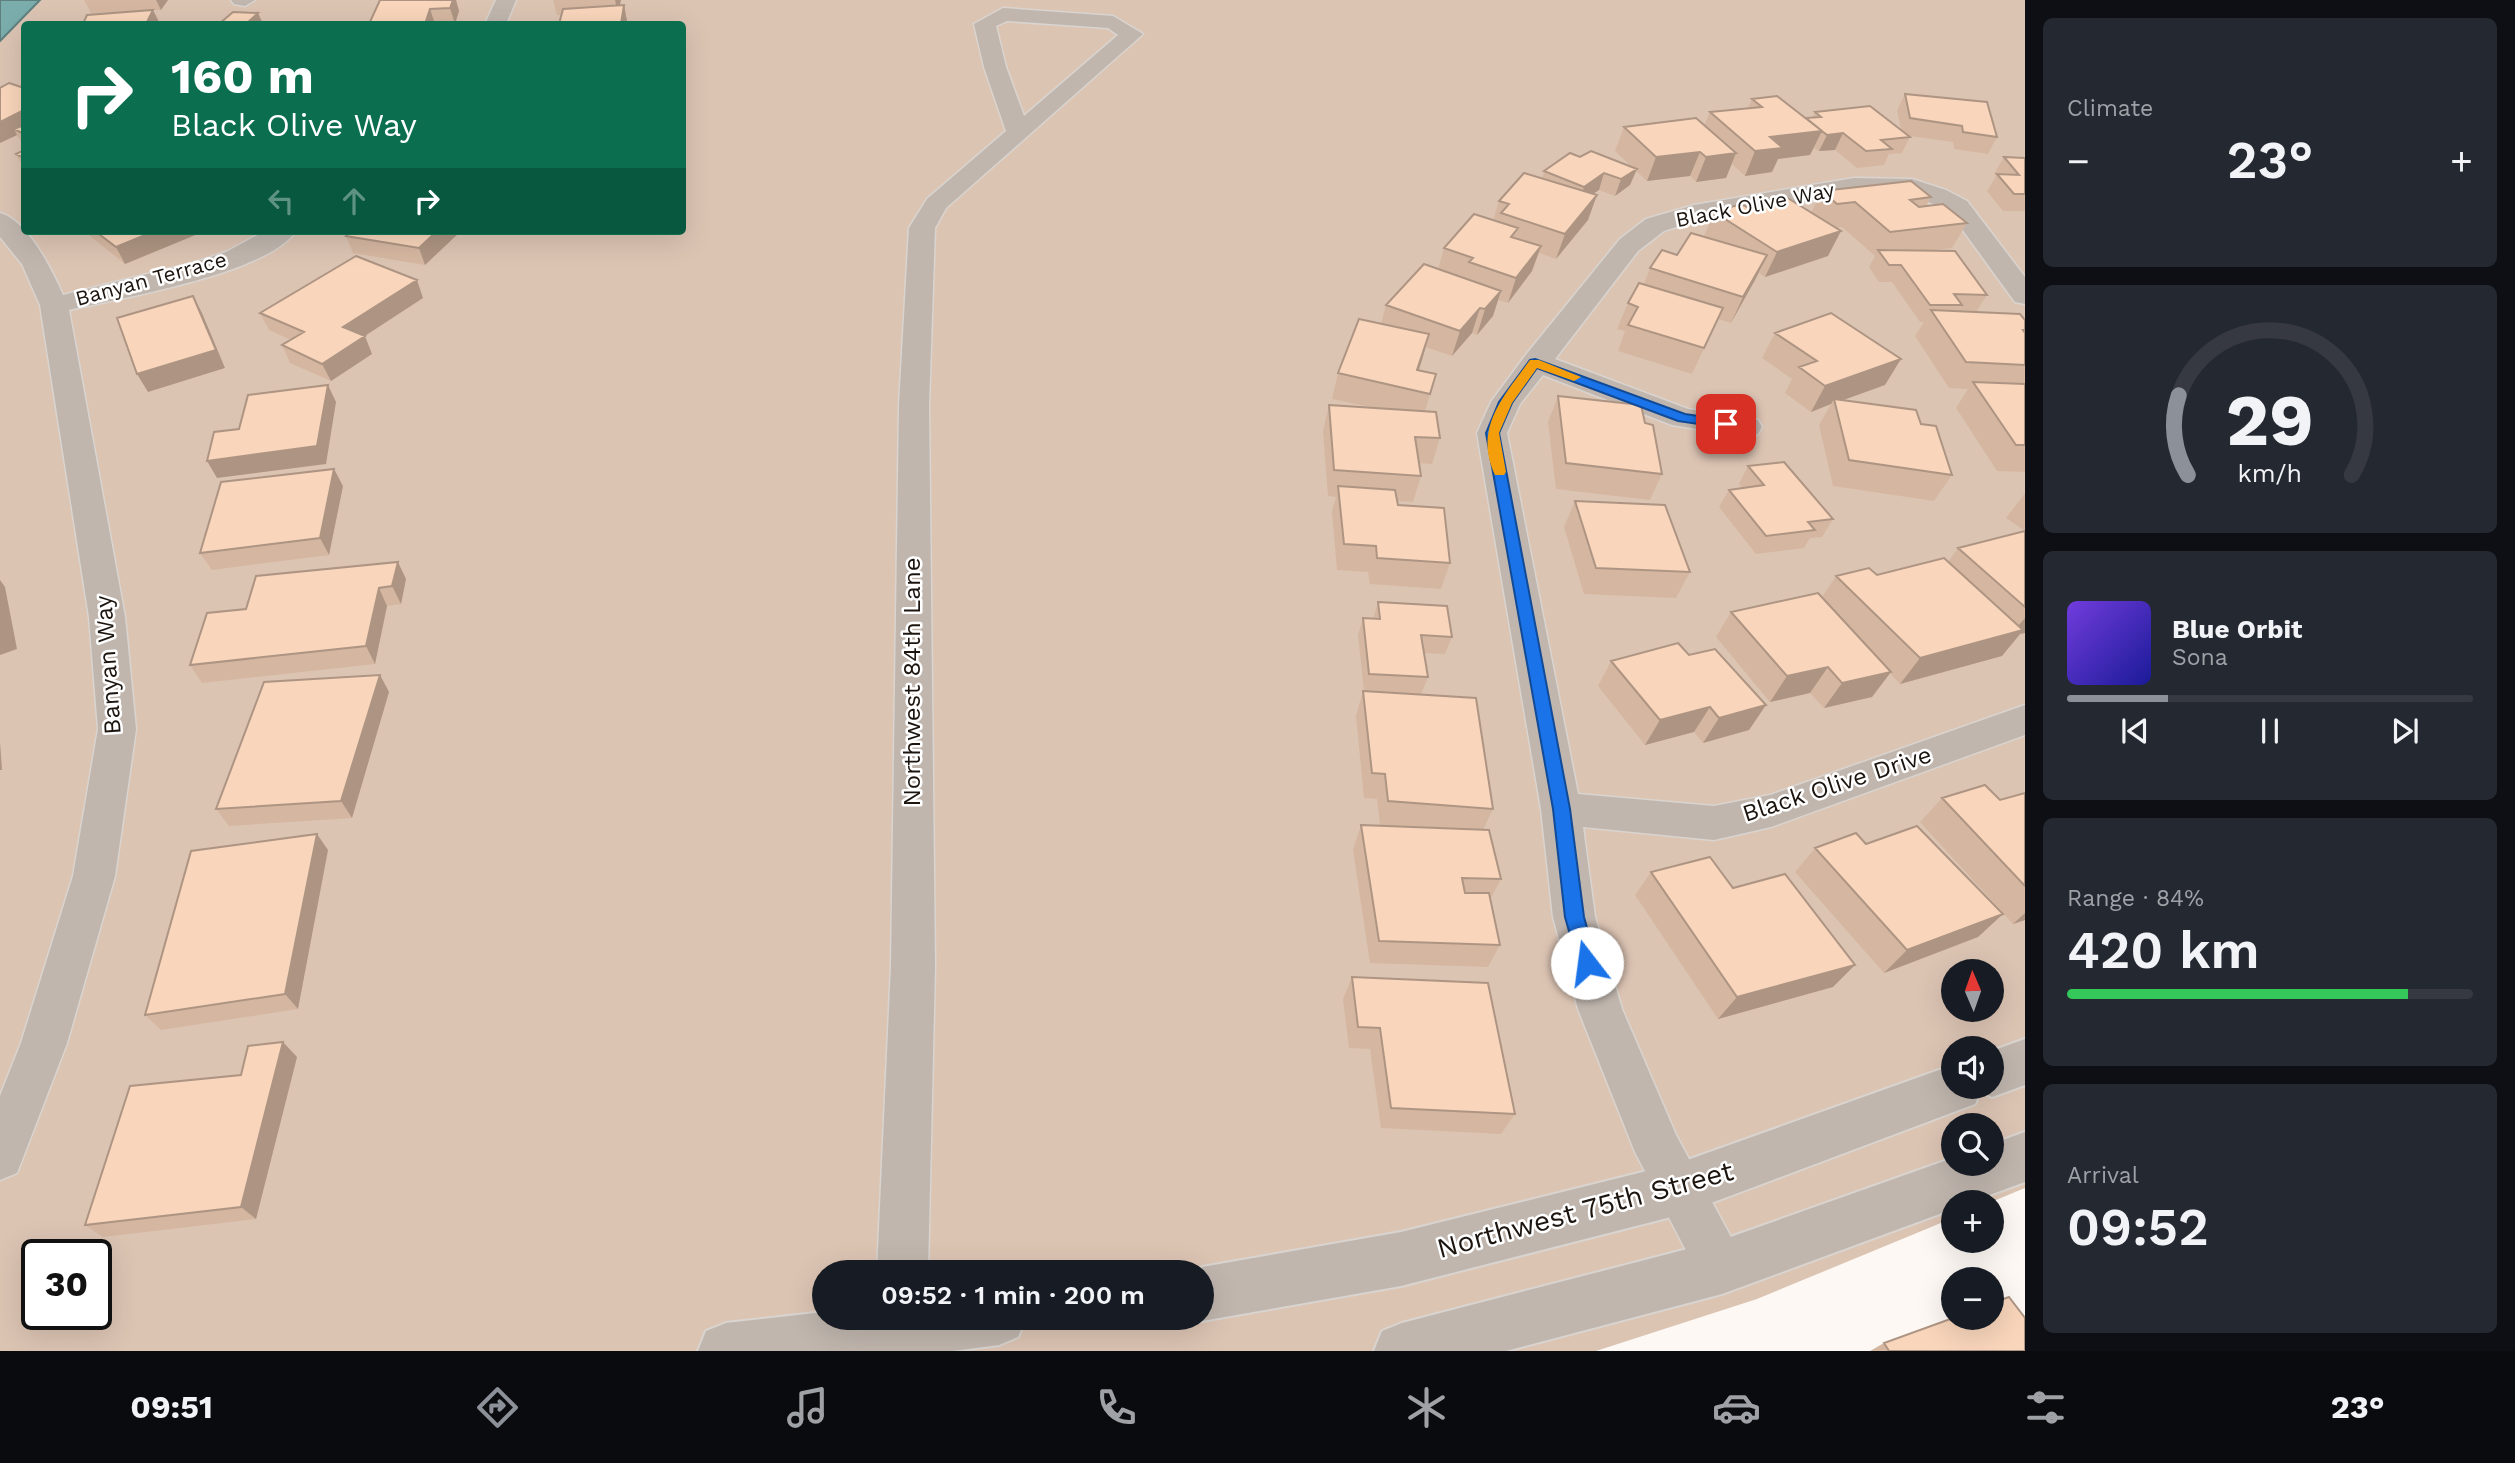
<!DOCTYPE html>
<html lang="en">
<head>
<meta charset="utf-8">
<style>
  :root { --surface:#171b24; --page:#242831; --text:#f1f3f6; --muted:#9ea1a6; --line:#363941; --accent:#8c9099 }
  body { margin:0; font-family:"Work Sans",sans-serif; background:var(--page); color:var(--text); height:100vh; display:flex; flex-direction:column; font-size:26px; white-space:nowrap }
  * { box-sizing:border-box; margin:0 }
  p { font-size:23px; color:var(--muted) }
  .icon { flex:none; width:38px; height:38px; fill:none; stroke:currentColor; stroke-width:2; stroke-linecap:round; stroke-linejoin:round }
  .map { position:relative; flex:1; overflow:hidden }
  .panel { display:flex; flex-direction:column; gap:18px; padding:18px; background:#0d0f14; width:490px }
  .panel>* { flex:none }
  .top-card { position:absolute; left:21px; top:21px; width:665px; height:214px; border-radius:7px; box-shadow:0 7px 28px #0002; background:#0b6e4f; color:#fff; overflow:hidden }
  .needle { width:46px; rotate:358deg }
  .buttons { position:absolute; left:1941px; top:959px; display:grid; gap:14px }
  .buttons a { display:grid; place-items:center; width:63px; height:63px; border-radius:50%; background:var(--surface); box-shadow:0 7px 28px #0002; font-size:35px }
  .speed { position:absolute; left:21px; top:1239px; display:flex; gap:14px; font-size:35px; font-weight:700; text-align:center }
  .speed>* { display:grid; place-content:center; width:91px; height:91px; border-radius:50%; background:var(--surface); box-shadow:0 7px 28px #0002; line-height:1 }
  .speed .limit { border:4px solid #111; border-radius:10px; background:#fff; color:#111 }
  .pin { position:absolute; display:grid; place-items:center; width:60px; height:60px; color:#fff; margin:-30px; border-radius:14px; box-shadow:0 4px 10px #0006 }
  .me { position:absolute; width:77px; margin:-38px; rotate:345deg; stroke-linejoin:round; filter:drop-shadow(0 0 5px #0008) }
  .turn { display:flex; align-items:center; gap:24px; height:147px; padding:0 35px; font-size:32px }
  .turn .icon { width:91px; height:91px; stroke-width:2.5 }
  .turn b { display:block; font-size:49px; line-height:60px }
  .lanes { display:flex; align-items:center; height:66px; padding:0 35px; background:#0003; justify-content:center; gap:35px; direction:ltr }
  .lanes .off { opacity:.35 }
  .big { font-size:52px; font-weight:600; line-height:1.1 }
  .panel .card { flex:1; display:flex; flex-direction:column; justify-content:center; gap:10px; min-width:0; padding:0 24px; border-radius:10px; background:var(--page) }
  .panel .dial { align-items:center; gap:0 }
  .dial svg { height:182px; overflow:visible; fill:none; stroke:var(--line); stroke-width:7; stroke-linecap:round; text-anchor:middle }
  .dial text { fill:var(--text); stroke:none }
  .song { display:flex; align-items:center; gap:21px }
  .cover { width:84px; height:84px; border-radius:10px; background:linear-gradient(135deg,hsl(260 70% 55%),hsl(240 70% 35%)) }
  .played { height:7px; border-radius:4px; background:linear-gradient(90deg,var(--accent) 25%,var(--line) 25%) }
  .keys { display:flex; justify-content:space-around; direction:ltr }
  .heat { display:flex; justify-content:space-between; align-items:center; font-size:38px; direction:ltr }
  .charge { height:10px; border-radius:5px; background:linear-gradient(90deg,#34c759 84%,var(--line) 0) }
  .trip { position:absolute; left:812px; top:1260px; width:402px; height:70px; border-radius:35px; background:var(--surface); box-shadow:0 7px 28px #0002; font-weight:600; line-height:70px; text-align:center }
  .dock { display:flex; height:112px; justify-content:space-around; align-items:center; background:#090b0e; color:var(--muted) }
  .dock .icon { width:49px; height:49px }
  .dock .current { color:var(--accent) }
  .dock b { font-size:32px; color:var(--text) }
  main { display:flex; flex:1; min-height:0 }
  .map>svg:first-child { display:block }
</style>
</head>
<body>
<main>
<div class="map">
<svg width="2025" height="1351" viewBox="0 0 2025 1351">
  <rect width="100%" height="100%" fill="#fdf8f4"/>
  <path fill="#dcc4b3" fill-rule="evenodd" d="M0 0H2025V1188L1991 1202H1953V1218L1757 1299 1596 1351H0ZM24 24H682V231H24ZM1953 971H1992V1010H1953ZM1953 1048H1992V1087H1953ZM1953 1125H1992V1164H1953ZM37 1255H96V1314H37ZM824 1272H1202V1318H824Z"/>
  <path fill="#7badad" stroke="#5e7f7d" stroke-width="2" d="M0 0H40L0 41Z"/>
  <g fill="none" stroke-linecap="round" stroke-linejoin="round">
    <g stroke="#d9d4cf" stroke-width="3">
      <path id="minor" d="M231 0H255L245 6 234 4Z
        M496 0H516L506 24H485Z
        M1003 8 1113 16 1143 34 946 208 935 228 929 405 935 966 928 1272H877L891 966 899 405 909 228 927 199 1006 131 984 67 974 24ZM1007 21 1108 28 1118 35 1024 116 1006 67 996 26Z
        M1854 178 1912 179 1946 190 1967 201 2025 277V304L2015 302 1949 211 1910 194H1854L1698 220 1664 231 1638 251 1555 359 1688 409 1758 420 1762 427 1758 434 1747 437 1672 425 1543 375 1520 404 1507 433 1578 794 1714 806 1770 795 2025 705V735L1771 827 1714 840 1583 827 1595 917 1622 1009 1676 1135 1747 1267 1740 1285 1722 1292 1704 1285 1635 1152 1578 1009 1553 917 1541 809 1477 433 1491 402 1525 356 1620 239 1646 219 1694 205Z
        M0 213C27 220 52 270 63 295L196 262 226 252 265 231H296C267 274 120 298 69 310L125 617 136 729 115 876 67 1043 17 1173 0 1180V1096L21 1043 73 876 98 729 89 617 40 305 22 264 0 237Z"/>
    </g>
    <g stroke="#d9d4cf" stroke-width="4">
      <path id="tertiary" d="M2025 1039V1085L1992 1097 1980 1092 1975 1104 1679 1215 1401 1286 1202 1321 1194 1318H1202V1272H1189L1202 1267 1401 1232 1679 1163 1953 1065V1087H1992V1051Z
        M2025 1132V1182L1970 1202H1953V1209L1722 1294 1506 1351H1374L1382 1331 1402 1323 1722 1240 1953 1158V1164H1992V1144Z
        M824 1312V1318H1026L1018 1337 999 1345 953 1351H698L706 1331 726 1323Z"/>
    </g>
    <use href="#minor" fill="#c0b6ae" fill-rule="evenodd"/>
    <use href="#tertiary" fill="#c0b6ae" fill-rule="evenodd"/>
  </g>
  <path fill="#d5b7a1" d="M84 0H168L161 10H153L160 24H83L141 11 91 13Z
    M456 0 459 11 455 24H369Z
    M553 0H621L620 5H624L627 21V24H559L561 15H557Z
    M24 88V146L17 135 0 143Z
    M1905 94 1997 137 1988 154 1954 149 1953 142 1910 136V137L1902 153 1889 154 1884 165 1857 168 1835 150 1819 151 1814 148 1810 155 1778 159 1772 172 1745 176 1732 164 1726 178 1696 182 1690 176 1647 181 1636 171 1630 185 1615 196 1599 190 1592 194 1588 220 1556 259 1539 253 1532 271 1508 303 1498 300 1493 316 1477 335 1472 333 1452 356 1426 347 1419 370 1436 374 1425 411 1440 438 1432 464 1419 463 1421 476 1413 502 1397 501 1398 505 1450 563 1441 589 1370 584 1368 572 1337 570 1332 512 1336 497 1328 496 1323 431 1329 405 1370 407 1332 399 1338 373 1381 324 1386 305 1438 269 1444 248 1493 221 1499 201 1542 178 1544 171 1580 157 1632 167 1615 151 1624 127 1704 126 1710 112 1748 108 1752 99 1806 119 1812 118 1815 112 1901 129 1897 110Z
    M24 150V168L16 154Z
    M2004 157 2025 158V211H2003L1987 191 1996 176 1994 174Z
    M1822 191 1931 197 1926 206 1967 223 1952 248 1926 251 1987 295 1976 312 2025 320V472L1997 471 1956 408 1968 389 1949 388 1915 336 1924 322H1920L1892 282H1879L1869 267 1875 256 1842 227 1836 228 1828 256 1765 277 1759 273 1731 323 1718 319 1692 374 1618 351 1625 331 1617 329 1628 303 1644 284 1650 268 1677 255 1704 236 1714 212 1749 208 1811 213Z
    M84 231H205L125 264Z
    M351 231H461L425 265 353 253 346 236Z
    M423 298 364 336 372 354 331 381 290 363 282 345 291 340 269 330 260 313Z
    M1775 333 1885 385 1843 400 1921 424 1952 475 1934 501 1833 486 1819 425 1831 404 1811 412 1785 393 1792 379 1762 358Z
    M1558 396 1645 423 1662 474 1650 500 1556 489 1548 422Z
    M1748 466 1833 519 1822 537 1810 538 1804 548 1756 554 1719 507 1729 490 1742 488 1739 484Z
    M343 486 329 555 212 570 200 553Z
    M2025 493V633L2020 634 2002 656 1900 684 1890 673 1872 697 1824 708 1810 693 1770 702 1716 637 1731 612 1822 597 1836 576 1877 575 1948 562 1958 548 2025 531 2006 518Z
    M1575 501 1690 572 1676 598 1584 594 1564 527Z
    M406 579 401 604 387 606 375 664 202 683 190 665 246 609Z
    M1378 602 1452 637 1445 654 1424 653 1428 677 1421 695 1364 691 1358 635 1363 618 1373 619Z
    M1689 655 1766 705 1749 730 1703 743 1694 732 1645 745 1598 686 1611 661Z
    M380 675 389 692 352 818 229 826 216 809Z
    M1363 691 1493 809 1483 830 1501 879 1490 900 1500 945 1488 967 1370 963 1353 850 1361 825 1397 827 1380 825 1377 799 1364 798 1356 716Z
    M2025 793V920L2013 924 1920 822 1942 798 2000 800Z
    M1866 844 2003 914 1978 937 1884 973 1795 872 1815 848Z
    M328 850 298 1009 161 1030 145 1015Z
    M1651 872 1733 888 1833 987 1718 1019 1635 895Z
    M1352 977 1515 1114 1501 1134 1381 1128 1370 1049 1349 1048 1343 999Z
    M297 1057 256 1219 103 1237 85 1225 241 1075Z
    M1884 1343 2025 1351H1870Z"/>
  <path fill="#ae9583" d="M156 0H168L161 10Z
    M453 0H456L459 11 455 24 450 8Z
    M615 0H621L618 13Z
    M624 5 627 21V24H621Z
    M430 9 435 24H425Z
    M153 10 160 24H146Z
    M258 13 263 24 247 23Z
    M24 110V131L14 129 17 135 0 143V122Z
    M1822 131 1810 155 1778 159 1772 172 1745 176 1755 151 1770 137Z
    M1843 133 1835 150 1819 151 1827 135Z
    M1700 152 1690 176 1647 181 1656 157Z
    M1736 153 1726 178 1696 182 1706 157Z
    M1637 169 1630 185 1615 196 1621 179Z
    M1604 173 1599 190 1578 204 1584 187Z
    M1597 195 1588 220 1556 259 1565 234Z
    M155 231H205L125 264 116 247Z
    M437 231H461L425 265 419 248Z
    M1841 231 1828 256 1765 277 1777 252Z
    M1541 246 1532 271 1508 303 1516 278Z
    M1767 255 1755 280 1731 323 1743 297Z
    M417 280 423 298 351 345 343 327Z
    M1501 291 1493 316 1477 335 1485 309Z
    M193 296 202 313 225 368 148 392 137 374Z
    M1480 308 1472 333 1452 356 1460 331Z
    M1429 334 1422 360 1412 390 1417 370Z
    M365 336 372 354 331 381 322 364Z
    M1901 359 1885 385 1835 403 1834 399 1831 404 1811 412 1825 386Z
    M328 385 336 402 326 464 217 478 207 461Z
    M334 469 343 486 329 555 320 538Z
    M398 562 406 579 401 604 392 586Z
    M0 580 5 587 17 649 0 655Z
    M379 588 387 606 375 664 366 646Z
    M2025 618V633L2020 634 2002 656 1900 684 1920 658 2012 633Z
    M1828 667 1810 693 1770 702 1787 676Z
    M1891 672 1872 697 1824 708 1842 683Z
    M380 675 389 692 352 818 341 801Z
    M1766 705 1749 730 1703 743 1719 718Z
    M1710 707 1694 732 1645 745 1660 720Z
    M0 742 2 770H0Z
    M317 834 328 850 298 1009 285 994Z
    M2025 913V920L2013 924Z
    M2003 914 1978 937 1884 973 1907 950Z
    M1855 965 1833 987 1718 1019 1737 997Z
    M283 1042 297 1057 256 1219 241 1207Z"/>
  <path fill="#f8d5bb" stroke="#ae9583" stroke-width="2" d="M380 0H453L450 8 430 9 425 24H369Z
    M624 5 621 24H559L563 9Z
    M153 10 146 24H83L87 15Z
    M233 12 258 13 247 23 278 24H219Z
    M9 83 24 88V110L0 122V88Z
    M1905 94 1987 102 1997 137 1963 132 1962 126 1910 118Z
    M1777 96 1822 131 1770 137 1783 148 1755 151 1710 112 1762 107 1752 99Z
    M1870 106 1910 137 1881 140 1892 149 1866 151 1843 133 1827 135 1806 118 1821 117 1815 112Z
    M1696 118 1736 153 1706 157 1700 152 1656 157 1624 127Z
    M24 125V134L14 129Z
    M24 150V158L16 154Z
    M1591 151 1637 169 1621 179 1604 173 1584 187 1544 171 1570 153 1580 157Z
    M2004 157 2025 158V194H2014L1997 174 2019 175Z
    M1524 173 1597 195 1565 234 1501 213 1509 204 1499 201Z
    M1911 181 1931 197 1910 200 1919 207 1943 204 1967 223 1890 232 1855 202 1837 204 1822 191Z
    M1786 197 1841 231 1777 252 1714 212 1741 204 1749 208Z
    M1474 214 1518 228 1511 237 1541 246 1516 278 1469 262 1473 258 1444 248Z
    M95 231H155L116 247Z
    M351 231H437L419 248 346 236Z
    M1691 233 1767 255 1743 297 1650 268 1662 250 1677 255Z
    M1878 250 1955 251 1987 295 1954 294 1962 305H1930L1901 265H1889Z
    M356 256 417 280 343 327 365 336 322 364 282 345 304 332 260 313Z
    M1424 264 1501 291 1485 309 1480 308 1460 331 1386 305Z
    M1639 283 1723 308 1704 348 1628 325 1638 307 1628 303Z
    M193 296 216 350 137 374 117 318Z
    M1931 310 2020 314 2025 320V330H2023L2025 333V365L1966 362Z
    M1831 313 1901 359 1825 386 1799 367 1817 361 1775 333Z
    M1359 319 1429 334 1417 370 1436 374 1430 394 1338 373Z
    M1973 382 2025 384V445H2016Z
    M328 385 317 446 207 461 214 432 239 429 248 395Z
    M1558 396 1641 405 1645 423 1653 425 1662 474 1566 463Z
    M1834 399 1916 410 1921 424 1936 426 1952 475 1849 460Z
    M1329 405 1436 412 1440 438 1415 437 1421 476 1334 470Z
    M1784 462 1833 519 1808 522 1815 530 1766 536 1729 490 1764 485 1748 466Z
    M334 469 320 538 200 553 221 482Z
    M1338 486 1395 490 1398 505 1444 508 1450 563 1377 558 1376 546 1344 544Z
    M1575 501 1665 505 1690 572 1596 568Z
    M2025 531V607L1958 548Z
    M1944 558 2023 630 1920 658 1836 576 1869 568 1877 575Z
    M398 562 392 586 379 588 366 646 190 665 207 613 246 609 256 576Z
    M1818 593 1891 672 1842 683 1828 667 1787 676 1731 612Z
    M1378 602 1447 606 1452 637 1421 635 1428 677 1369 674 1363 618 1380 619Z
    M1678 643 1689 655 1715 649 1766 705 1719 718 1710 707 1660 720 1611 661Z
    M380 675 341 801 216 809 264 682Z
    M1363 691 1476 698 1493 809 1388 801 1385 774 1372 773Z
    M1985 785 2000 800 2025 793V886L1942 798Z
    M1361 825 1489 830 1501 879 1462 878 1465 893H1489L1500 945 1379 941Z
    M1917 826 2003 914 1907 950 1815 848 1856 833 1866 844Z
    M317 834 285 994 145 1015 191 851Z
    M1710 857 1733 888 1785 874 1855 965 1737 997 1651 872Z
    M1352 977 1488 983 1515 1114 1391 1108 1380 1028 1358 1027Z
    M283 1042 241 1207 85 1225 130 1086 241 1075 248 1046Z
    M2009 1297 2025 1318V1351H1889L1884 1343 1953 1318H1992V1303Z"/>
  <path fill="#1a73e8" stroke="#114b97" stroke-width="2" d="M1535 359 1685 414 1726 420 1732 424 1726 428 1678 421 1537 368 1512 403 1499 433 1570 809 1584 917 1597 963 1594 969 1587 971 1580 969 1578 963 1565 917 1553 809 1486 433 1499 402 1530 360Z"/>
  <path fill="#f59e0b" d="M1530 360H1539L1581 377 1574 381 1537 368 1512 403 1499 433 1506 472 1504 475H1495C1473 428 1504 396 1530 360Z"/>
  <g text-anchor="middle" stroke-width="5" stroke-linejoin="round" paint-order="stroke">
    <g font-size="21" fill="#1c140e" stroke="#fff">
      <text transform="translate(1755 205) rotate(-11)" y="7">Black Olive Way</text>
      <text transform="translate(151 279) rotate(-15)" y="7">Banyan Terrace</text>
    </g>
    <g font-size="24" fill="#1c140e" stroke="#fff">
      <text transform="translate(108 665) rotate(-94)" y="8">Banyan Way</text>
      <text transform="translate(912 682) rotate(-90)" y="8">Northwest 84th Lane</text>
      <text transform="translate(1837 784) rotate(-18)" y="8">Black Olive Drive</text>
    </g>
    <g font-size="28" fill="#1c140e" stroke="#fff">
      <text transform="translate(1585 1209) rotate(-15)" y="10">Northwest 75th Street</text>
    </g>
  </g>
</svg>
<div class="buttons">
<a><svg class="needle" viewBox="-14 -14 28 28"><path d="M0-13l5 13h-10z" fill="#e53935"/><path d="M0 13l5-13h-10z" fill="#9ea1a6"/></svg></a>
<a><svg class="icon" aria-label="sound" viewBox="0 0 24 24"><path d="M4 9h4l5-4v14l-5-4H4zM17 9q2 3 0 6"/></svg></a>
<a><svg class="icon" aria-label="search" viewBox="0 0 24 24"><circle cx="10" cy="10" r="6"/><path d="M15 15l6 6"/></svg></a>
<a>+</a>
<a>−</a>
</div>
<div class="speed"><div class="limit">30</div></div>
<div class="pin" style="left:1726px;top:424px;background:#d93025"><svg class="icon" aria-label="arrive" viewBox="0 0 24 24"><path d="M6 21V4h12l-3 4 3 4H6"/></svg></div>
<svg class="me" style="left:1587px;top:963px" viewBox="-20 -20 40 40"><circle r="19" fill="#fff"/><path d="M0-13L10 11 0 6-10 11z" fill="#1a73e8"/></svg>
<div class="trip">09:52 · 1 min · 200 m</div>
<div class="top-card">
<div class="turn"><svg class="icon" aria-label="right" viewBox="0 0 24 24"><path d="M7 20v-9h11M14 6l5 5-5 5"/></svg><div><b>160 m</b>Black Olive Way</div></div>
<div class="lanes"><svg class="icon off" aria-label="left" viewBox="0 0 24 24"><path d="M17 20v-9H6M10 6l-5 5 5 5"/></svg><svg class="icon off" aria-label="ahead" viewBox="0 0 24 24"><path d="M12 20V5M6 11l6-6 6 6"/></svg><svg class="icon" aria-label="right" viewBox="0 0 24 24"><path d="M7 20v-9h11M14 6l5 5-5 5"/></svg></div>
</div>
</div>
<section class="panel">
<div class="card"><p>Climate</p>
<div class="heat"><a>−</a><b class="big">23°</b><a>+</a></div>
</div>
<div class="card dial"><svg viewBox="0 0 100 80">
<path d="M14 69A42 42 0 1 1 86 69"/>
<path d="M14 69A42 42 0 0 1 10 34" stroke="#8c9099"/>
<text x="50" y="56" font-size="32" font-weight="700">29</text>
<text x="50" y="72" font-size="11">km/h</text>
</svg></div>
<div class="card">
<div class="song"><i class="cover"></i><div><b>Blue Orbit</b><p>Sona</p></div></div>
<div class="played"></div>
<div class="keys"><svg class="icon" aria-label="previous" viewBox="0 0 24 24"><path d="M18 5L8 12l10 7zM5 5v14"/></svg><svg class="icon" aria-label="pause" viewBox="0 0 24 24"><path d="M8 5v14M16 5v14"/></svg><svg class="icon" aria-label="next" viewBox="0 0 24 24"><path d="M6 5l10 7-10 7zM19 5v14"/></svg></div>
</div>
<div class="card"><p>Range · 84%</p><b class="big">420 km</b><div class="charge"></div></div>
<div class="card"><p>Arrival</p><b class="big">09:52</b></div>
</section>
</main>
<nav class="dock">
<b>09:51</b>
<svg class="icon current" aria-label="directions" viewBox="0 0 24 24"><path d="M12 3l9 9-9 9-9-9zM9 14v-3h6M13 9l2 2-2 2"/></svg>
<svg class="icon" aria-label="music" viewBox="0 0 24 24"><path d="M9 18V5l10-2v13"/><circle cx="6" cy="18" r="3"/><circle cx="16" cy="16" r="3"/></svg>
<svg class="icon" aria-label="phone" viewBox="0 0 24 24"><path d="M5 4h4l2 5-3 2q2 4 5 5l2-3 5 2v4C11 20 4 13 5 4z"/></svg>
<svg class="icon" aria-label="climate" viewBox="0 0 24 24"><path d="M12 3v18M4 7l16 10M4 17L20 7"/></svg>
<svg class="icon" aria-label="car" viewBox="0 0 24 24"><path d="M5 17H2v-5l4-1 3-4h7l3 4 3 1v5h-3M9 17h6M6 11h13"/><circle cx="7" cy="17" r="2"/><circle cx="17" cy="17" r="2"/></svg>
<svg class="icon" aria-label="filters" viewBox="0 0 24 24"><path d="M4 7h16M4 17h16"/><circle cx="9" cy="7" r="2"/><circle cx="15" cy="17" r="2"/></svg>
<b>23°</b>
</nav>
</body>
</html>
